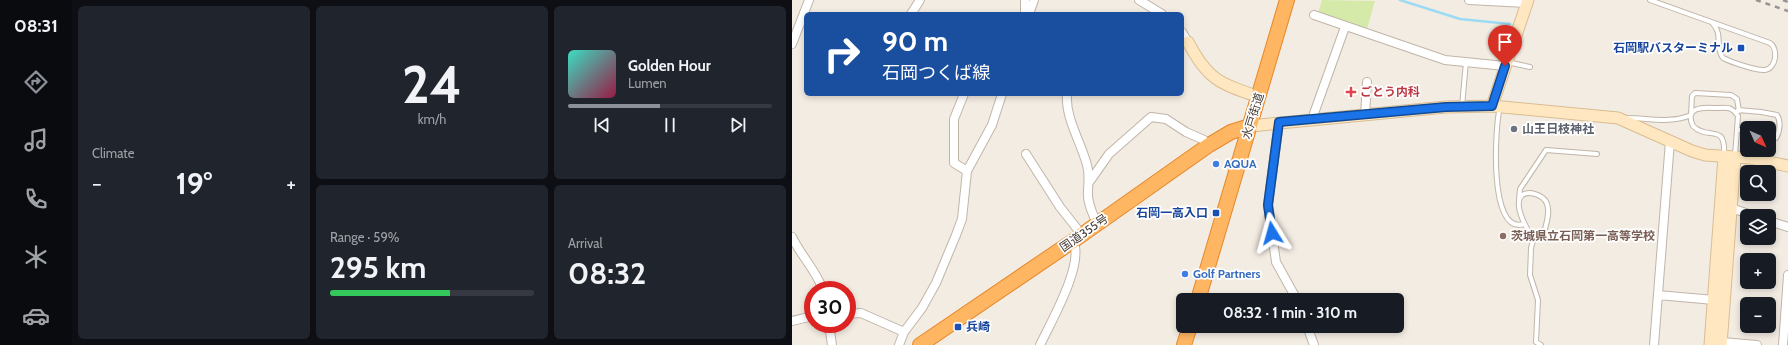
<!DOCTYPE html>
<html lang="en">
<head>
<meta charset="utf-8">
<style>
  :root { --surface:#171b24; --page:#20242c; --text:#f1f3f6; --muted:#9ea1a6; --line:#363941; --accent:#8c9099 }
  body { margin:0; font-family:Cabin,"Noto Sans JP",sans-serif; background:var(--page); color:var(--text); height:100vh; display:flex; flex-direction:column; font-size:15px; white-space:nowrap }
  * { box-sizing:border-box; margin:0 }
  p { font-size:13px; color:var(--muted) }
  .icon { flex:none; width:22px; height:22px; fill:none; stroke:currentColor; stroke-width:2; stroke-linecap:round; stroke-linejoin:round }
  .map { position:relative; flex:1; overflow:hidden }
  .panel { display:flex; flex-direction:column; gap:6px; padding:6px; background:#0d0f14; width:720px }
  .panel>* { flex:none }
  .hud { position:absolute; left:12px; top:12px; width:380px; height:84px; border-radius:6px; box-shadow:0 2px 6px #0003; background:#1a4fa0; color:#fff; overflow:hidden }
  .needle { width:26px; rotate:135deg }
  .tools { position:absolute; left:948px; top:121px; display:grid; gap:8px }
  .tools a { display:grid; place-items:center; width:36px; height:36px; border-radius:6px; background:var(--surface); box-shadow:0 2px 6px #0003; font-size:20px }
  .speed { position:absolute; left:12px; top:281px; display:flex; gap:8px; font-size:20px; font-weight:700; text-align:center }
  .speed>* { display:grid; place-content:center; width:52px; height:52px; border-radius:50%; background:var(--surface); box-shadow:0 2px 6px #0003; line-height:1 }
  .speed .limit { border:6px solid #d22; background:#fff; color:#111 }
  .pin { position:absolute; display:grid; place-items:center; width:34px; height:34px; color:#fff; margin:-41px -17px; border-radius:50% 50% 50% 0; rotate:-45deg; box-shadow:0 0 4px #0007 }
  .pin .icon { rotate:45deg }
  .me { position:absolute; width:44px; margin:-22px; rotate:352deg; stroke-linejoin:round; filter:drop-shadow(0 0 3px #0008) }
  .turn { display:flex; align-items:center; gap:14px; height:84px; padding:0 12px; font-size:18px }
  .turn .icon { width:52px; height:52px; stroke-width:2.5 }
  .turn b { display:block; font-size:28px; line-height:34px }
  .big { font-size:30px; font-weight:700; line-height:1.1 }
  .panel .widget { flex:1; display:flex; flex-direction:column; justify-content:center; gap:6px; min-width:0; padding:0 14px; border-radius:6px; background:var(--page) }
  .panel .dial { align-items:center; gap:0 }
  .dial b { font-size:52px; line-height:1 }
  .song { display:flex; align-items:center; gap:12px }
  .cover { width:48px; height:48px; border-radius:6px; background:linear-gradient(135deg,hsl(170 70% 55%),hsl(340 70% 35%)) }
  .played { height:4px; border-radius:2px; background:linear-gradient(90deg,var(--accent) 45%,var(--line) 45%) }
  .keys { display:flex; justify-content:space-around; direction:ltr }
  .heat { display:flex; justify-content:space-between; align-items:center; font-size:22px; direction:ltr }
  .charge { height:6px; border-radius:3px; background:linear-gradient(90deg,#34c759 59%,var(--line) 0) }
  .panel .tiles { flex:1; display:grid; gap:6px; grid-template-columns:repeat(3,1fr) }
  .widget:first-child { grid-row:span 2 }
  .trip { position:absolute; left:384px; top:293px; width:228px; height:40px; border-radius:6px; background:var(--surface); box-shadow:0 2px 6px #0003; font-weight:700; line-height:40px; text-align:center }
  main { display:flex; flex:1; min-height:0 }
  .dock { display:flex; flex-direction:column; width:72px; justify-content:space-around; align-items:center; background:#090b0e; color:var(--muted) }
  .dock .icon { width:28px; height:28px }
  .dock .on { color:var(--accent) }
  .dock b { font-size:18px; color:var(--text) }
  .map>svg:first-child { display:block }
</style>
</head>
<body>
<main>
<nav class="dock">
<b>08:31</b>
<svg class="icon on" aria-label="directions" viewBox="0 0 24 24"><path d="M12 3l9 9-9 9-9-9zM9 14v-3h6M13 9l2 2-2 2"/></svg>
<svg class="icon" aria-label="music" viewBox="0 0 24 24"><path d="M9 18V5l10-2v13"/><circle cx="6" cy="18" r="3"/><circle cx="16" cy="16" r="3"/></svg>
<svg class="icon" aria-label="phone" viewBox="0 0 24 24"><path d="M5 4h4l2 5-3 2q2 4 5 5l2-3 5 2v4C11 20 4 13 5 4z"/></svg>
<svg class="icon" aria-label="climate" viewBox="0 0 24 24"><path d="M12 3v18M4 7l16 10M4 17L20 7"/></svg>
<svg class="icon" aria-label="car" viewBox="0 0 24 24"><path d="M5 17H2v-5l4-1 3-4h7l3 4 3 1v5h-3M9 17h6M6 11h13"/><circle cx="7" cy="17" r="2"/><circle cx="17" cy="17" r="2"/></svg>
</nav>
<section class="panel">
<div class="tiles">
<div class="widget"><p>Climate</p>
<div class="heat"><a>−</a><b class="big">19°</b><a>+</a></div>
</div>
<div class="widget dial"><b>24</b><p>km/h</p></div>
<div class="widget">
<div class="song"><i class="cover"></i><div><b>Golden Hour</b><p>Lumen</p></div></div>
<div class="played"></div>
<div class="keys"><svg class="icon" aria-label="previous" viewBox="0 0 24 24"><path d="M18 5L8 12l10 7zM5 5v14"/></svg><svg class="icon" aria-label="pause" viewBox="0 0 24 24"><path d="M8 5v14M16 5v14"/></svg><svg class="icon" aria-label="next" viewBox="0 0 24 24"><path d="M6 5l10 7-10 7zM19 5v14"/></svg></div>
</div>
<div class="widget"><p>Range · 59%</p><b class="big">295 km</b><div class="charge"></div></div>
<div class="widget"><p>Arrival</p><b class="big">08:32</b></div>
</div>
</section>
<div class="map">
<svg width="996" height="345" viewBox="0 0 996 345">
  <rect width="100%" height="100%" fill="#f3ece3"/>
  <path fill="#d5eaa9" d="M530 0 583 1 575 29 526 13Z"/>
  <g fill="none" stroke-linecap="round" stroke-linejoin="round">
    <path stroke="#9bdbf3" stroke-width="2.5" d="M608 0 668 19 718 24"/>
    <g stroke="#c1b5a8" stroke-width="6">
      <path id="lane" d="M858 0 978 43C986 48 985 68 973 70 965 71 939 62 931 58 923 48 931 34 921 24
        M715 62 738 67
        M670 106 674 62
        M708 107C703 125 696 236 732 224
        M946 110 969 112 985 115C989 121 988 132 984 138L977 139
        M835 118C857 118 878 124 899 115L900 96 903 93 939 95 945 99 947 111
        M945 130H955
        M932 155C934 122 916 141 901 126 892 107 911 107 923 108 928 108 935 107 939 109 943 111 944 113 946 116L943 156
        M727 200 728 189 754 150 805 154
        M742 238 753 229C755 221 758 212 755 204 753 195 733 188 728 198 723 208 735 231 742 238L739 248 738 275 746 300 744 342 749 345"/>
    </g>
    <g stroke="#c1b5a8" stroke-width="10">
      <path id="street" d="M347 0 370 14
        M677 0 734 3
        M119 14 128 0
        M233 14V0
        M237 14 242 0
        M522 15 653 60 713 66
        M390 32 396 42
        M0 44 17 0
        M172 94 162 119V163L175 171
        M275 94C273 118 289 142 295 165 298 176 296 182 296 192 295 203 301 214 305 224
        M573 116 575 82
        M520 119 553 27
        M487 122 476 205 484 262 505 300
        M234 154 268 207 290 235
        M298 181 317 154 359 117 374 119 394 132 412 140 417 145
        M939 208 963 216
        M977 221 996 227
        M0 237C9 256 24 270 31 290
        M866 295 922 300
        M55 314 69 313 112 332
        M0 321 21 316
        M37 324 40 345
        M515 326 522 345
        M930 342 965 345
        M107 345 112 332 130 308 144 283 164 235 170 219 175 171 200 125 210 94
        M248 345C259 322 293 263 281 241
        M862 345 878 141
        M991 345 996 275"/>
    </g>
    <g stroke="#d9bd92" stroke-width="13">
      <path id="secondary" d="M396 42C416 80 427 83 467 97
        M700 106 736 0
        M458 126 654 107 700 106 826 118 900 151 913 155 958 158 996 166
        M918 345 932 157
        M929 345 943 157"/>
    </g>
    <g stroke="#e5882b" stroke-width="16">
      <path id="highway" d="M406 300 495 0
        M128 345 281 241 417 145 439 132 458 126
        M392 345 398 326"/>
    </g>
    <use href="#lane" stroke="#fff" stroke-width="4"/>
    <use href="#street" stroke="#fff" stroke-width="8"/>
    <use href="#secondary" stroke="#ffe8c1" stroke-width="11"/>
    <use href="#highway" stroke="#ffb662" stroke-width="14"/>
    <path stroke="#949494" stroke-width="2.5" stroke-dasharray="5 5" stroke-linecap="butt" d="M964 0 996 11
      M991 0 996 2"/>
  </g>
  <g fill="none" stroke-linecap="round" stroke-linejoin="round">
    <g stroke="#114b97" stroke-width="10">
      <path id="route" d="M480 233 476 205 487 122 654 107 700 106 713 66"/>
    </g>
    <use href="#route" stroke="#1a73e8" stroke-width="7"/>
  </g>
  <g fill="#1a4fb4" stroke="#fff" stroke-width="1.5">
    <rect x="945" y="44" width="8" height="8" rx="2"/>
    <rect x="420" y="209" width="8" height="8" rx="2"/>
    <rect x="162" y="323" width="8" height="8" rx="2"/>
  </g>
  <path fill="#e0444e" stroke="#fff" stroke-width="1.5" d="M557 86h4v4h4v4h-4v4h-4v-4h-4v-4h4z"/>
  <circle fill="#6b7280" stroke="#fff" stroke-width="1.5" cx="722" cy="129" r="4"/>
  <g fill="#3f7fe0" stroke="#fff" stroke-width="1.5">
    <circle cx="424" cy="164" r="4"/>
    <circle cx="393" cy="274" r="4"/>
  </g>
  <circle fill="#8d6e63" stroke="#fff" stroke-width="1.5" cx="711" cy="236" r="4"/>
  <g text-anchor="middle" stroke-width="3.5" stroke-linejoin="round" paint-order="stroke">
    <g font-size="12" font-weight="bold" fill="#164399" stroke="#fff" text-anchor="end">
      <text x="941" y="52">石岡駅バスターミナル</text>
      <text x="416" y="217">石岡一高入口</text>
      <text x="174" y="331" text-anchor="start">兵崎</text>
    </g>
    <g font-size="12" font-weight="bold" fill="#be3a42" stroke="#fff" text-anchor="start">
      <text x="568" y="96">ごとう内科</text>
    </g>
    <g font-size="12" fill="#453b33" stroke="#fff">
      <text transform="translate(461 116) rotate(-73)" y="4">水戸街道</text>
      <text transform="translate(292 233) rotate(-35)" y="4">国道355号</text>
    </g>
    <g font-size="12" font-weight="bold" fill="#5b616d" stroke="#fff" text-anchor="start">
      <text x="730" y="133">山王日枝神社</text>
    </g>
    <g font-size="12" font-weight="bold" fill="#366cbe" stroke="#fff" text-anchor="start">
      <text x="432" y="168">AQUA</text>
      <text x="401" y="278">Golf Partners</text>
    </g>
    <g font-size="12" font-weight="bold" fill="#785e54" stroke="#fff" text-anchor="start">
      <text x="719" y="240">茨城県立石岡第一高等学校</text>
    </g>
  </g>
</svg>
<div class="tools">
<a><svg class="needle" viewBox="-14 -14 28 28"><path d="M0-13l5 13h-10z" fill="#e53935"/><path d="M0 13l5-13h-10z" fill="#9ea1a6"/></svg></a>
<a><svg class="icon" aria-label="search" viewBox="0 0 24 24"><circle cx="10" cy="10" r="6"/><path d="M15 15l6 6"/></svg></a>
<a><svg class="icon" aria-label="layers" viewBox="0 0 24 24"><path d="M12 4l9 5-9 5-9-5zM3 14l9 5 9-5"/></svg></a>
<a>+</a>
<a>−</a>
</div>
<div class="speed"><div class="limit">30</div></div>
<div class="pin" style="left:713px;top:66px;background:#d93025"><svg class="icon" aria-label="arrive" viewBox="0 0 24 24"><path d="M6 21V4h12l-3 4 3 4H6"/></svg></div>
<svg class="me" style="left:480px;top:233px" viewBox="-20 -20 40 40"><path d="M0-17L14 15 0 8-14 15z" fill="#1a73e8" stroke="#fff" stroke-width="4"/></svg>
<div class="trip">08:32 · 1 min · 310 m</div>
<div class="hud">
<div class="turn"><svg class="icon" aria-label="right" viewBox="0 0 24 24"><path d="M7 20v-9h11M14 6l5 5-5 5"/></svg><div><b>90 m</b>石岡つくば線</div></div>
</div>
</div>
</main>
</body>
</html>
